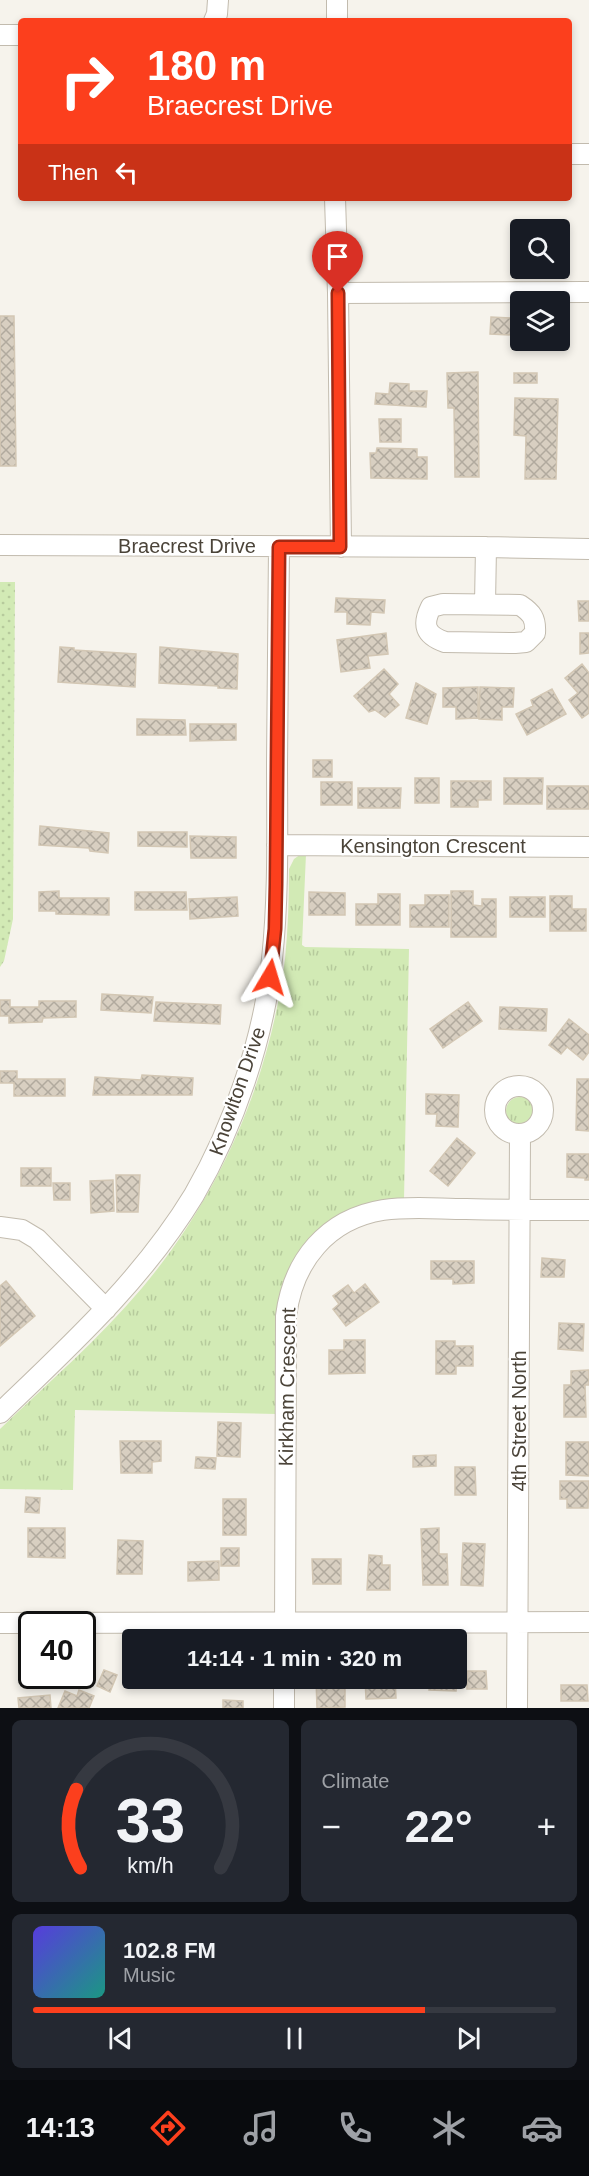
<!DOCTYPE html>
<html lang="en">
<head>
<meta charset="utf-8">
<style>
  :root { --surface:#171b24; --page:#242831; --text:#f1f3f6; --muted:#9ea1a6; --line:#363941; --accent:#fc3f1d }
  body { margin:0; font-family:Arial,sans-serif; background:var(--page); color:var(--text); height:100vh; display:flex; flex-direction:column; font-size:22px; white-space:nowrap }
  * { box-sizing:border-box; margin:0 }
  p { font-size:20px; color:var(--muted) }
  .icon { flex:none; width:33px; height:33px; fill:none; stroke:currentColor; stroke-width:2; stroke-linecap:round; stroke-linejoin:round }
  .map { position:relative; height:1708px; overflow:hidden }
  .details { display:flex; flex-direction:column; gap:12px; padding:12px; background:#0d0f14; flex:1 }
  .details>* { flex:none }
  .top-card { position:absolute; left:18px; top:18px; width:554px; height:183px; border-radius:6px; box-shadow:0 3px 9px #0003; background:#fc3f1d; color:#fff; overflow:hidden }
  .fabs { position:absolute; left:510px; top:219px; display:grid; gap:12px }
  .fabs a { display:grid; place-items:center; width:60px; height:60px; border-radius:6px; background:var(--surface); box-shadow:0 3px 9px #0003; font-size:30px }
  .speed { position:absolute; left:18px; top:1611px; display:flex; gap:12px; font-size:30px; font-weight:700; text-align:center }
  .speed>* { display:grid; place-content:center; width:78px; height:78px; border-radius:50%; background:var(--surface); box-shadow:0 3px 9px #0003; line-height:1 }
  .speed .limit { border:3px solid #111; border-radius:9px; background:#fff; color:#111 }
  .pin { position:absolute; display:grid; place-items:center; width:51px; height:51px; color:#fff; margin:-62px -26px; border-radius:50% 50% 50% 0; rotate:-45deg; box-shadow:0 0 6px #0007 }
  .pin .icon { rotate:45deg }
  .me { position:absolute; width:66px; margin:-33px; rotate:7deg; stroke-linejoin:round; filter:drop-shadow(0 0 4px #0008) }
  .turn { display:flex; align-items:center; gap:21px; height:126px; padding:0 30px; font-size:27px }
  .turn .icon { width:78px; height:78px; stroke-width:2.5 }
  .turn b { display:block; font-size:42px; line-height:51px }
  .then { display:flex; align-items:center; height:57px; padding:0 30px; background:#0003; gap:12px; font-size:22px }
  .big { font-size:45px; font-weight:600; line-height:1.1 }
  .details .widget { flex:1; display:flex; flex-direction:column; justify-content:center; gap:9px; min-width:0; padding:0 21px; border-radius:9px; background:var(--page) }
  .details .dial { align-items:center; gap:0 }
  .dial svg { height:156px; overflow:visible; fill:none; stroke:var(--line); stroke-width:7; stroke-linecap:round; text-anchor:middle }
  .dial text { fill:var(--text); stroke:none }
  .song { display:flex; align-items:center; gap:18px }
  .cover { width:72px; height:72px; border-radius:9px; background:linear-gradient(135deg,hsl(250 70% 55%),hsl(170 70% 35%)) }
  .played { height:6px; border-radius:3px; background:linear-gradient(90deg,var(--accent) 75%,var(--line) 75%) }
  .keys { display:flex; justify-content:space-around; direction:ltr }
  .heat { display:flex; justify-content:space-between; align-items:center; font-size:33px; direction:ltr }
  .details .tiles { flex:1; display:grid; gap:12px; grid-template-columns:1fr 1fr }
  .widget:last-child { grid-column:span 2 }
  .trip { position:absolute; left:122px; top:1629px; width:345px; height:60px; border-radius:6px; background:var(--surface); box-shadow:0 3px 9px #0003; font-weight:600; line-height:60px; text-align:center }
  .tabs { display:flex; height:96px; justify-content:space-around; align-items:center; background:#090b0e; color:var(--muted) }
  .tabs .icon { width:42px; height:42px }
  .tabs .on { color:var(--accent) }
  .tabs b { font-size:27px; color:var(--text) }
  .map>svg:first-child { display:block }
</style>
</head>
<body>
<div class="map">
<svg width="589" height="1708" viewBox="0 0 589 1708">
  <defs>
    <pattern id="grass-tufts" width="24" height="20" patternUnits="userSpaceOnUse" patternTransform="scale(1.5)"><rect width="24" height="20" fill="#d2eab5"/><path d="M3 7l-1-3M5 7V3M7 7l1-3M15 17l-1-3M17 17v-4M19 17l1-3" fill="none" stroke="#b6ca9c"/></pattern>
    <pattern id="park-dots" width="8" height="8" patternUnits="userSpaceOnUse" patternTransform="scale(1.5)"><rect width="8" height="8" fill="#d2eab5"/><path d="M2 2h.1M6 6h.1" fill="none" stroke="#b6ca9c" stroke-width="1.8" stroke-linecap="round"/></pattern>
    <pattern id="building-cross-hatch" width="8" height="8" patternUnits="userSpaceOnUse" patternTransform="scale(1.5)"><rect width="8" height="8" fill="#d8cfc1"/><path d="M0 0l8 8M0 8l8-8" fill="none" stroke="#b1aa9e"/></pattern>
  </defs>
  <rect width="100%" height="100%" fill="#f6f3ec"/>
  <path fill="url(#grass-tufts)" d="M301 854H306L302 945 305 947 409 949 404 1200 385 1202 290 1268 281 1293 277 1309 276 1414 75 1410 73 1490 0 1489V1429C48 1383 99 1339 142 1288 220 1195 270 1080 285 959 288 929 289 899 289 869L294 859Z
    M506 1111a14 14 0 1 1 28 0a14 14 0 1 1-28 0Z"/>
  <path fill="url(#park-dots)" d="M0 582H15L13 919 4 961 0 967Z"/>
  <path fill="url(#building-cross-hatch)" stroke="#d3c7b4" stroke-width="1.5" d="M0 316H14L16 466H0Z
    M491 317 512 318 511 335 490 334Z
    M478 372 479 477H455L454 408H448L447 373Z
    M514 373H537V383H514Z
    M390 383 409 384V391H427L426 407 375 404 376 393 389 394Z
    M515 398 558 399 556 479H525L526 436 514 435Z
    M379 419H401V442H380Z
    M377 448 417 449V457H427V479L371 478 370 453H376Z
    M336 598 385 600 384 613 371 612 370 625 347 624V612H335Z
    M578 601H589V621H579Z
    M386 633 388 654 368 656 370 668 341 672 337 640Z
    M580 633H589V653L580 654Z
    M60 647 74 648V650L136 654 135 687 58 682Z
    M160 647 238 654 237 689 218 688V686L159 683Z
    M582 664 589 673V713L582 718 569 700 578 693 565 678Z
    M384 669 398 684 389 694 399 705 385 717 375 710 369 712 354 696Z
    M416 683 436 694 427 724 406 718Z
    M478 687V718L456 719V707H443V688Z
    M480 687 514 688 513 707H502V720L479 719Z
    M552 689 566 714 527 735 516 714 533 706 531 700Z
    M137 719 185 720 186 735H137Z
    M190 724H236V740L190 741Z
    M313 760H332V777H313Z
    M415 778H439V803H415Z
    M504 778H543L542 804H504Z
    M451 781H491V800H478V807H451Z
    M321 782H352V805H321Z
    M547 786H589V809H547Z
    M358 788H401L400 808H358Z
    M40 826 109 833 108 853 90 851 89 848 39 845Z
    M138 832H187V847L138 846Z
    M190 836 236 837V858H191Z
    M59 891V898H109V915L56 914V911H39V892Z
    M451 891H473V905L482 906V899H496V937H451Z
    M135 892H186L187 910H135Z
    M309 892 345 893V915H309Z
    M378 894H400V925H356V904H378Z
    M425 895H449V927H410V905H425Z
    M550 896H572V909H586V931H550Z
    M237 897 238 916 190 919 189 899Z
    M510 897H545V917H510Z
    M102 994 153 997 151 1013 101 1010Z
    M0 1000H10V1007H39V1001H76V1017L43 1018 42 1022 9 1023V1016H0Z
    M156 1002 221 1005 220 1024 154 1021Z
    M468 1002 482 1021 443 1048 430 1029Z
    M500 1007 547 1009 546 1031 499 1029Z
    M569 1019 589 1035V1052L583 1060 567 1047 561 1054 549 1045Z
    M0 1071H17V1079H65V1096H14V1083H0Z
    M142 1075 193 1078 192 1095H93L95 1077 141 1080Z
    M577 1079H589V1131L576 1130Z
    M426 1094 459 1095 458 1127 436 1126 437 1114H426Z
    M457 1138 475 1153 448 1186 430 1171Z
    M567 1154H589V1180H585V1178L567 1177Z
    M21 1168H51V1186H21Z
    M116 1175H140L138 1212H117Z
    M113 1180 114 1211 91 1213 90 1181Z
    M53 1183H70V1200H54Z
    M542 1258 565 1260 564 1277H541Z
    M431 1261H474V1283L453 1284V1279H431Z
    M6 1281 35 1316 0 1346V1286Z
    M365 1284 379 1302 346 1326 333 1309 339 1304 333 1296 348 1285 354 1293Z
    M559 1323 584 1324 583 1351 558 1349Z
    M344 1340H365V1373L329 1374V1350H344Z
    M436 1341H455V1346H473V1366H456V1374H436Z
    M589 1370V1385H585L586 1417H564V1385H571V1371Z
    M218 1422 241 1423 240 1457 217 1456Z
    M120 1441H161V1461L152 1462V1473H121Z
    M566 1442H589V1476L566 1475Z
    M436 1455V1466L413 1467V1456Z
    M196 1457 216 1458 215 1469 195 1468Z
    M455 1467H475L476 1495H455Z
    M560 1481H589L588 1508H567V1499H560Z
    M26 1497 40 1498 39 1513 25 1512Z
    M223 1499H246V1535H223Z
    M28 1528H65V1558L28 1557Z
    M439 1528V1554H447L448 1585H423L421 1529Z
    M118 1540 143 1541 142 1574H117Z
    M463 1543 485 1544 483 1586 461 1585Z
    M221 1548H239V1566H221Z
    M369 1555 382 1556V1565H390V1590H367Z
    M312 1559H341V1584H313Z
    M219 1561V1580L188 1581V1562Z
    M104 1670 117 1675 110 1692 97 1686Z
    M456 1671H458L456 1691 429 1690 430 1678H456Z
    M467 1671H486L487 1689H467Z
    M220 1678H240V1686L220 1685Z
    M316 1678H345V1707L317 1708Z
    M365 1678H395L396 1698 366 1699Z
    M561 1685H587L588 1701H561Z
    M79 1690 94 1696 89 1708H58L65 1691 77 1696Z
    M50 1695 51 1708H19L18 1698Z
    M223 1700 243 1701V1708H223Z"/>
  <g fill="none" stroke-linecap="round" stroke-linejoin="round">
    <g stroke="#c2bbae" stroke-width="22">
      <path id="minor" d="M337 0V21
        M214 21 217 14 218 0
        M0 35H21
        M568 154H589
        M335 198 338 293 341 547
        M338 293 589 292
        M0 545 486 547 589 549
        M443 604 520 605C532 613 536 618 535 633L526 642 515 643 445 642C425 635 422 625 431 607Z
        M485 604 486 547
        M277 845 589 847
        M495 1110a24 24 0 1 1 48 0a24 24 0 1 1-48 0Z
        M0 1227 22 1230 37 1239 106 1309
        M0 1413C71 1345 143 1279 194 1195 234 1126 264 1038 272 959 279 894 277 828 277 763 277 691 279 619 279 547
        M0 1623 589 1622
        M285 1640 286 1316C293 1261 327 1219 383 1210 410 1206 439 1209 466 1209 507 1210 548 1210 589 1210
        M284 1708V1678
        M517 1708 520 1134"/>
    </g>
    <use href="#minor" stroke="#fff" stroke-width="20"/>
  </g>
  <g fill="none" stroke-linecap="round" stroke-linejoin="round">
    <g stroke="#a42913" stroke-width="15">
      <path id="route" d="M270 977 275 929 276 884 279 547H340L338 293"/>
    </g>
    <use href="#route" stroke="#fc3f1d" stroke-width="10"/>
  </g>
  <g text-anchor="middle" stroke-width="4.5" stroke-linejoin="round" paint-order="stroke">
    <g font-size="20" fill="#4b4439" stroke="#fff">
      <text x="187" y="553">Braecrest Drive</text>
      <text x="433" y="853">Kensington Crescent</text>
      <text transform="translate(237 1091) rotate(-71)" y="7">Knowlton Drive</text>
      <text transform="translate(287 1387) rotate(-89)" y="7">Kirkham Crescent</text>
      <text transform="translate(519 1421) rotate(-90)" y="7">4th Street North</text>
    </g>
  </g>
</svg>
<div class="fabs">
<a><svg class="icon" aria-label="search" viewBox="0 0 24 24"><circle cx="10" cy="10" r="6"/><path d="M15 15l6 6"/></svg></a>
<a><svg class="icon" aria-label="layers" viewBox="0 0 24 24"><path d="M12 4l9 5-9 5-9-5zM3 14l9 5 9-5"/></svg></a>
</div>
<div class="speed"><div class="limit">40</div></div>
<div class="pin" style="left:338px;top:293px;background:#d93025"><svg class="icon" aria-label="arrive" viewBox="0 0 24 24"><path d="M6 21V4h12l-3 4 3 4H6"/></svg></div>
<svg class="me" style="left:270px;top:977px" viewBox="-20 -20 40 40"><path d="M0-17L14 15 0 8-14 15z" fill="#fc3f1d" stroke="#fff" stroke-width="4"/></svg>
<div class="trip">14:14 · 1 min · 320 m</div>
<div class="top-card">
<div class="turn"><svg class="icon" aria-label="right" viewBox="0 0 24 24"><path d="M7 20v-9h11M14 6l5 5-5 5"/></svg><div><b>180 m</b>Braecrest Drive</div></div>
<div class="then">Then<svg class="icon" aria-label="left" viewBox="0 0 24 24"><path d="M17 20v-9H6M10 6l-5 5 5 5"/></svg></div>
</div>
</div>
<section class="details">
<div class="tiles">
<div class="widget dial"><svg viewBox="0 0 100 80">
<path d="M14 69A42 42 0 1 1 86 69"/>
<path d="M14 69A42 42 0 0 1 12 29" stroke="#fc3f1d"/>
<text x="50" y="56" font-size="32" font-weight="700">33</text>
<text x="50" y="72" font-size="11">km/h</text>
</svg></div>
<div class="widget"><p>Climate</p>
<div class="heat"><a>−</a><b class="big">22°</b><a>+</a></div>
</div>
<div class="widget">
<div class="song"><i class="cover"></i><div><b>102.8 FM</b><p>Music</p></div></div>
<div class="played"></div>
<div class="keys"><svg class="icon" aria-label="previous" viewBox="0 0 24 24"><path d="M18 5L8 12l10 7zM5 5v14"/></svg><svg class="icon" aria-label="pause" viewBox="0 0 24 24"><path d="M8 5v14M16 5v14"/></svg><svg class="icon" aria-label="next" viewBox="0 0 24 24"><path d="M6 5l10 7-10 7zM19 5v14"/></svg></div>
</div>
</div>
</section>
<nav class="tabs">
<b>14:13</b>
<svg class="icon on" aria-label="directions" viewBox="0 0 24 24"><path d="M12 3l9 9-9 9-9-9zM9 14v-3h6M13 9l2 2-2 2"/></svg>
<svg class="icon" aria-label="music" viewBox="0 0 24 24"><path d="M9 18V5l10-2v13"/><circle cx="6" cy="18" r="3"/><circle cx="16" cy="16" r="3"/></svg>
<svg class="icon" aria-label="phone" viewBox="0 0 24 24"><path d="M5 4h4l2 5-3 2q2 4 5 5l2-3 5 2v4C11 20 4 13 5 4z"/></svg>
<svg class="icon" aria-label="climate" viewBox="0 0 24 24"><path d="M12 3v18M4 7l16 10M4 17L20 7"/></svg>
<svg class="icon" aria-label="car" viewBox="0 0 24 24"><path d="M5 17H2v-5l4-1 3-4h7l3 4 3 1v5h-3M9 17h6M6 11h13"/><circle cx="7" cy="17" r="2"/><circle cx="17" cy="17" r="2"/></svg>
</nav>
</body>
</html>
